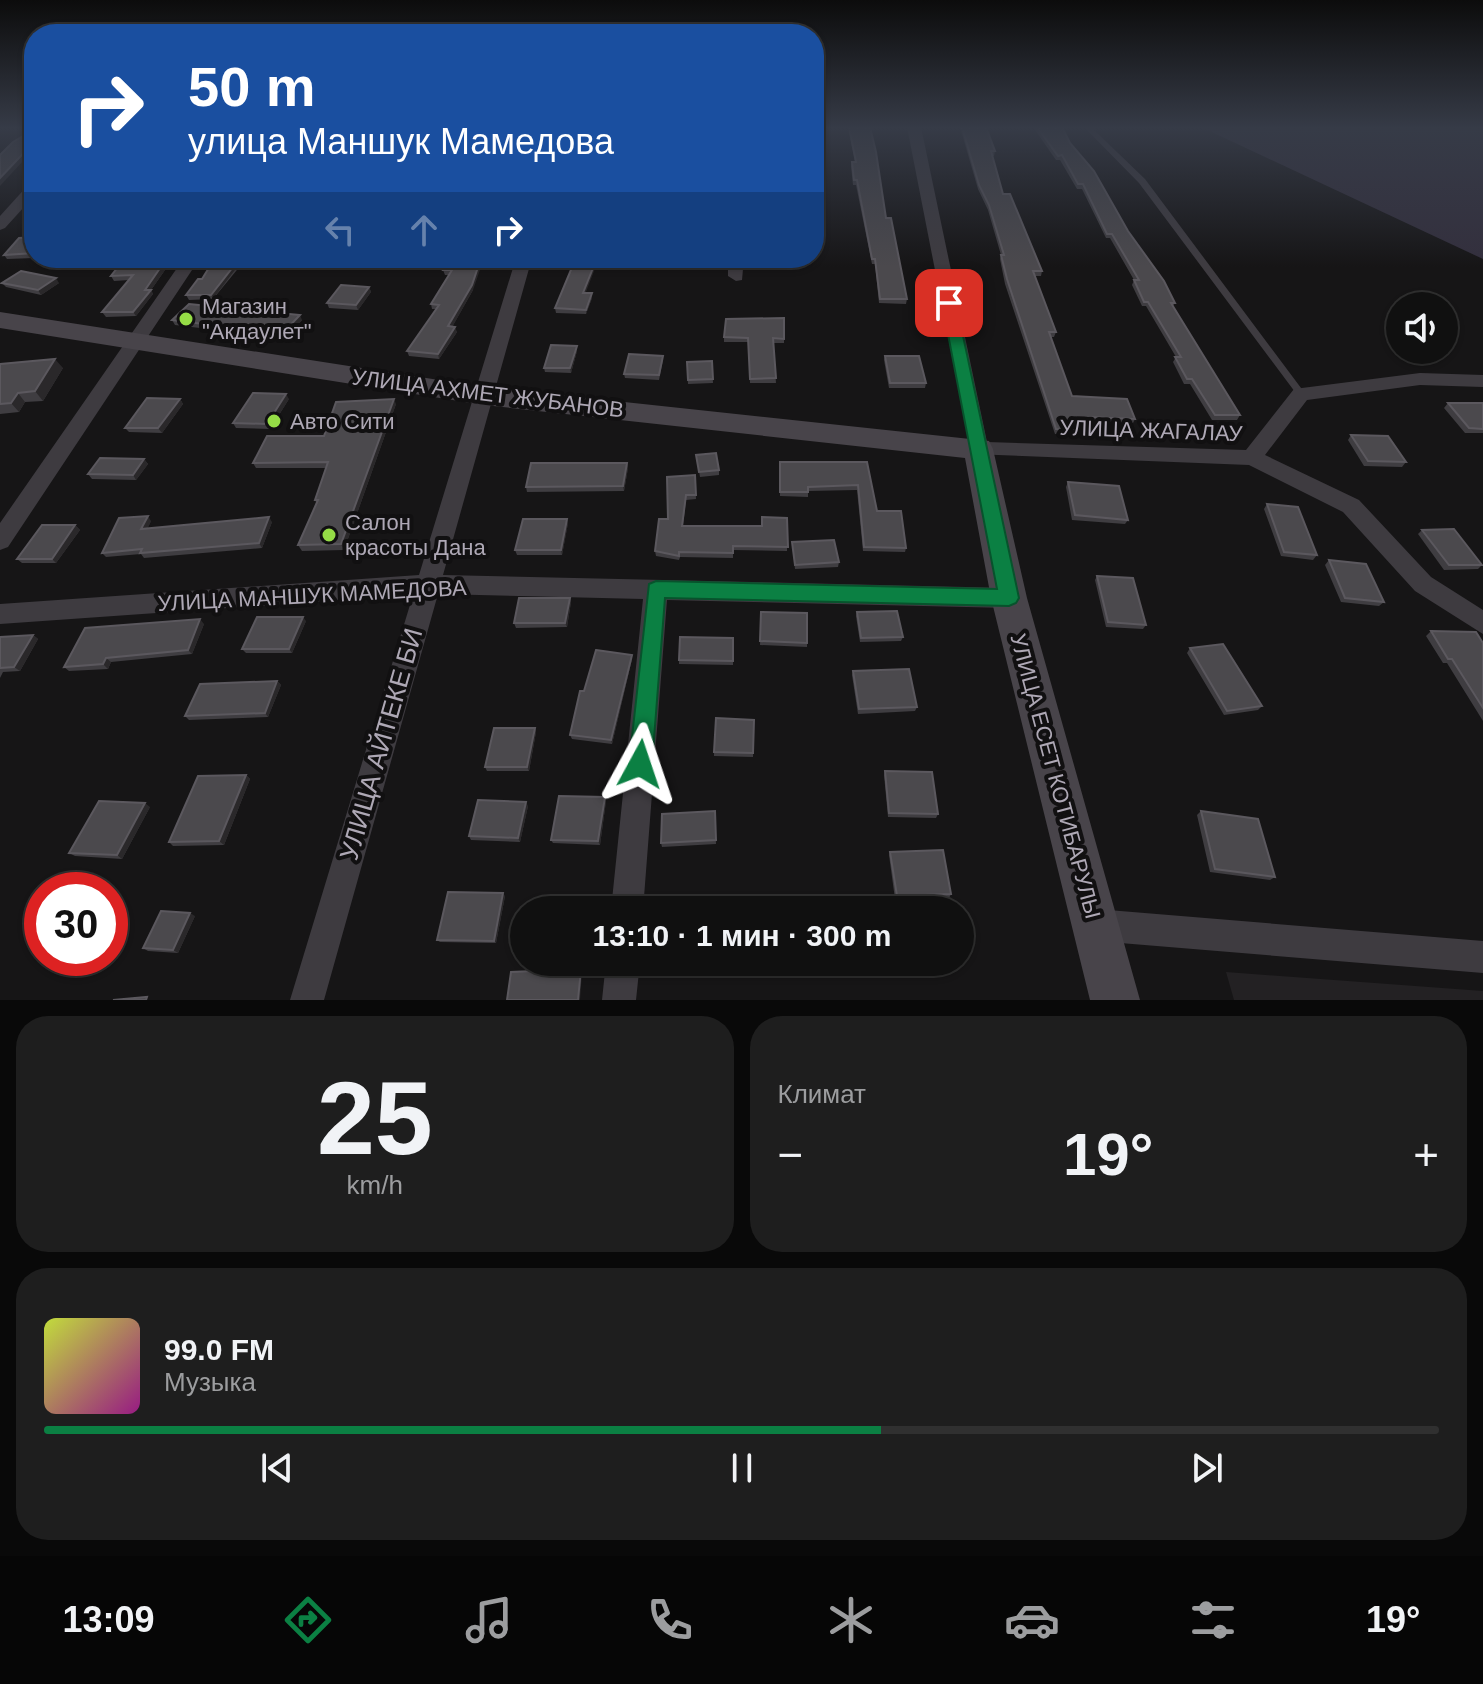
<!DOCTYPE html>
<html lang="ru">
<head>
<meta charset="utf-8">
<style>
  :root { --surface:#101010; --page:#1e1e1e; --text:#f1f3f6; --muted:#9c9d9f; --line:#303030; --accent:#0b8043 }
  body { margin:0; font-family:Helvetica,sans-serif; background:var(--page); color:var(--text); height:100vh; display:flex; flex-direction:column; font-size:30px; white-space:nowrap }
  * { box-sizing:border-box; margin:0 }
  p { font-size:26px; color:var(--muted) }
  .icon { flex:none; width:44px; height:44px; fill:none; stroke:currentColor; stroke-width:2; stroke-linecap:round; stroke-linejoin:round }
  .map { position:relative; height:1000px; overflow:hidden }
  .details { display:flex; flex-direction:column; gap:16px; padding:16px; background:#090909; flex:1 }
  .details>* { flex:none }
  .top-card { position:absolute; left:24px; top:24px; width:800px; height:244px; border-radius:32px; box-shadow:0 2px 6px #0004,0 0 0 2px var(--line); background:#1a4fa0; color:#fff; overflow:hidden }
  .buttons { position:absolute; left:1386px; top:292px; display:grid; gap:16px }
  .buttons a { display:grid; place-items:center; width:72px; height:72px; border-radius:50%; background:var(--surface); box-shadow:0 2px 6px #0004,0 0 0 2px var(--line); font-size:40px }
  .speed { position:absolute; left:24px; top:872px; display:flex; gap:16px; font-size:40px; font-weight:700; text-align:center }
  .speed>* { display:grid; place-content:center; width:104px; height:104px; border-radius:50%; background:var(--surface); box-shadow:0 2px 6px #0004,0 0 0 2px var(--line); line-height:1 }
  .speed .limit { border:12px solid #d22; background:#fff; color:#111 }
  .pin { position:absolute; display:grid; place-items:center; width:68px; height:68px; color:#fff; margin:-34px; border-radius:16px; box-shadow:0 4px 12px #0006 }
  .me { position:absolute; width:88px; margin:-44px; rotate:5deg; stroke-linejoin:round; filter:drop-shadow(0 0 6px #0008) }
  .turn { display:flex; align-items:center; gap:28px; height:168px; padding:0 32px; font-size:36px }
  .turn .icon { width:104px; height:104px; stroke-width:2.5 }
  .turn b { display:block; font-size:56px; line-height:68px }
  .lanes { display:flex; align-items:center; height:76px; padding:0 32px; background:#0003; justify-content:center; gap:40px; direction:ltr }
  .lanes .off { opacity:.35 }
  .big { font-size:60px; font-weight:800; line-height:1.1 }
  .details .tile { flex:1; display:flex; flex-direction:column; justify-content:center; gap:12px; min-width:0; padding:0 28px; border-radius:32px; background:var(--page) }
  .details .dial { align-items:center; gap:0 }
  .dial b { font-size:104px; line-height:1 }
  .song { display:flex; align-items:center; gap:24px }
  .cover { width:96px; height:96px; border-radius:12px; background:linear-gradient(135deg,hsl(70 70% 55%),hsl(310 70% 35%)) }
  .played { height:8px; border-radius:4px; background:linear-gradient(90deg,var(--accent) 60%,var(--line) 60%) }
  .keys { display:flex; justify-content:space-around; direction:ltr }
  .heat { display:flex; justify-content:space-between; align-items:center; font-size:44px; direction:ltr }
  .details .tiles { flex:1; display:grid; gap:16px; grid-template-columns:1fr 1fr }
  .tile:last-child { grid-column:span 2 }
  .trip { position:absolute; left:510px; top:896px; width:464px; height:80px; border-radius:40px; background:var(--surface); box-shadow:0 2px 6px #0004,0 0 0 2px var(--line); font-weight:800; line-height:80px; text-align:center }
  .menu { display:flex; height:128px; justify-content:space-around; align-items:center; background:#060606; color:var(--muted) }
  .menu .icon { width:56px; height:56px }
  .menu .selected { color:var(--accent) }
  .menu b { font-size:36px; color:var(--text) }
  .map>svg:first-child { display:block }
</style>
</head>
<body>
<div class="map">
<svg width="1483" height="1000" viewBox="0 0 1483 1000">
  <rect width="100%" height="100%" fill="#161516"/>
  <path fill="#232123" d="M1226 972 1483 991V1000H1234Z"/>
  <path fill="#332f3d" d="M1201 127H1483V259Z"/>
  <g fill="none" stroke-linecap="round" stroke-linejoin="round">
    <path fill="#3e3b40" fill-rule="evenodd" d="M1084 127H1091L1145 179 1304 392 1306 394 1304 396H1298L1139 183Z"/>
    <path fill="#3e3b40" fill-rule="evenodd" d="M907 127H921L987 442 1246 450 1294 389 1420 373 1483 375V387L1420 385 1307 400 1265 455 1359 500 1431 577 1483 610V634L1415 591 1343 512 1249 465 971 454Z
      M34 183V196L5 228 0 230V216L29 184Z
      M184 258H200L8 547 0 550V523Z
      M516 258H532L443 575 1009 588 1018 591 1021 598 1018 605 1009 608 667 600 643 910H611L643 599 438 594 324 1000H290L413 595 0 624V604L419 575Z
      M728 258H744L742 280 736 281 728 276Z
      M1096 909 1483 941V973L1096 941 1085 936 1080 925 1085 914Z
      M606 962H640L636 1000H602Z"/>
    <path fill="#48444a" fill-rule="evenodd" d="M0 312 484 387 989 441 993 449 1027 598 1140 1000H1090L991 598 965 458 484 405 0 328Z"/>
  </g>
  <path fill="#3f3d41" d="M848 127H870L886 218 907 299 906 304 879 303 875 264H872L856 185H853L851 166 852 162H855Z
    M960 127H986L995 151 994 156H992L1003 194 1042 271 1041 276H1035L1056 332 1054 337H1051L1072 396 1135 419 1133 423 1088 421 1091 431 1089 435 1055 434 1005 284 1000 259 1001 255 988 210 978 189Z
    M1033 127H1062L1070 143 1175 303 1173 306 1240 415 1237 420H1212L1190 384H1184L1173 362 1176 357 1146 306H1142L1132 285 1134 280 1110 238H1106L1082 189H1077L1060 160H1056Z
    M34 237V258L7 259 4 255Z
    M448 258 473 290 452 327 457 332 439 359 409 356 407 351 436 309H432L431 304 449 275H445L443 270Z
    M572 258 585 293H592V298L586 314 556 313 555 308 571 270 569 265Z
    M694 258H715V263H694Z
    M774 258H800L799 267H773Z
    M172 260 151 290 153 294 136 316 106 317 102 312 129 280 114 281 111 276Z
    M241 265 213 299 189 300 186 295 202 279Z
    M2 283H59L41 295 6 287Z
    M369 287 371 292 358 310 329 308 327 303Z
    M784 318V343H773L776 383H750L748 342H724V337Z
    M172 320H302L284 338 175 325Z
    M577 351 571 373 545 372 544 368Z
    M663 356V360L659 380 625 378 624 374Z
    M885 356 926 383 925 388H889L884 360Z
    M712 361 713 383 688 384 687 362Z
    M0 364 63 368 43 401 25 402 19 412 0 414Z
    M180 399 183 404 162 433 129 432 125 428Z
    M289 399 270 429 236 428 233 423Z
    M1448 403H1483V433H1465L1444 408Z
    M396 404 344 550 302 551 298 545 317 504 315 500 326 468H256L253 463 324 436Z
    M1351 435 1406 462 1402 467 1364 466 1348 440Z
    M144 459 148 464 136 480 92 479 88 474Z
    M697 460 719 470V475L700 477Z
    M780 462H867L877 511 906 548 905 552 863 551 857 490 808 491V497L780 496Z
    M627 463 628 468 624 491 527 492 526 487Z
    M695 475 696 499 686 500 683 526H762L787 518V551L733 550V558L680 557 679 560 656 556 655 551 668 519Z
    M1068 482 1128 520 1125 524 1072 520 1066 487Z
    M1267 504 1317 555 1313 560 1281 556 1264 509Z
    M151 521 147 529 272 522 262 548 144 558 141 554 106 557 102 553Z
    M568 523 562 555H517L515 550Z
    M75 525 80 530 56 563H22L17 559Z
    M1422 530 1482 565 1478 569 1444 570 1418 534Z
    M792 542 839 562 838 567 795 569Z
    M1329 560 1384 602 1379 606 1341 602 1325 565Z
    M1097 576 1146 625 1143 629 1106 627 1095 580Z
    M570 598 571 602 567 627 516 628 514 623Z
    M761 612 807 643V647L760 645Z
    M857 612 903 637 901 641 860 642 856 616Z
    M306 621 292 653H246L242 649Z
    M204 624 192 654 111 662 108 669 69 671 64 667Z
    M1431 631 1483 643V721L1447 663H1443L1426 636Z
    M33 635 38 639 20 671 3 672 0 678V637Z
    M733 638V665L679 664V660Z
    M1190 648 1262 706 1258 710 1224 715 1187 653Z
    M632 659 612 744 572 739 570 735Z
    M853 671 917 707 915 711 858 714 852 675Z
    M277 681 281 685 268 717 189 720 185 716Z
    M754 720 753 757 714 756V752Z
    M535 728 536 732 529 771H487L485 767Z
    M885 771 938 814 936 818 888 817 884 775Z
    M246 775 250 779 224 845 173 846 169 842Z
    M606 801 600 845 553 843 551 840Z
    M528 806 520 842 471 840 469 836Z
    M150 807 122 859 75 856 69 853Z
    M715 811 716 844 662 847 661 843Z
    M1201 811 1275 877 1270 880 1210 872 1197 815Z
    M890 852 951 894 949 898 895 899 889 855Z
    M505 896 496 943 440 942 437 940Z
    M195 916 178 953 148 951 143 948Z"/>
  <path fill="#2a282a" d="M34 142V149L0 186V178Z
    M167 258H171L172 260 151 290 153 294 136 316 133 312 145 290Z
    M240 258H244L213 299 211 295Z
    M481 258H484L473 290 450 331 448 326Z
    M597 258H599L584 297 583 293Z
    M56 278 59 283 41 295 38 290Z
    M369 287 371 292 358 310 356 305Z
    M592 293V298L586 314V310Z
    M300 315 302 320 284 338 282 334Z
    M455 327 457 332 439 359 438 354Z
    M577 346V351L571 373 570 368Z
    M55 359 63 368 43 401 35 391Z
    M18 393 25 402 19 412 11 403Z
    M286 394 289 399 270 429 267 424Z
    M180 399 183 404 162 433 158 428Z
    M394 399 396 404 344 550 341 544Z
    M144 459 148 464 136 480 133 475Z
    M627 463 628 468 624 491 623 486Z
    M148 516 151 521 145 534 141 529Z
    M269 517 272 522 262 548 259 543Z
    M567 519 568 523 562 555 561 550Z
    M75 525 80 530 56 563 52 559Z
    M570 598 571 602 567 627 565 623Z
    M303 617 306 621 292 653 289 649Z
    M200 619 204 624 192 654 188 650Z
    M33 635 38 639 20 671 14 667Z
    M632 655V659L612 744 611 740Z
    M106 658 111 662 108 669 103 664Z
    M277 681 281 685 268 717 265 713Z
    M535 728 536 732 529 771 527 767Z
    M246 775 250 779 224 845 219 841Z
    M605 797 606 801 600 845 598 841Z
    M526 802 528 806 520 842 518 838Z
    M145 803 150 807 122 859 117 855Z
    M503 893 505 896 496 943 494 941Z
    M190 913 195 916 178 953 173 950Z
    M581 969 582 972 580 1000H578Z"/>
  <path fill="#4b494d" stroke="#5b585e" stroke-width="2" d="M32 127H34V132H27Z
    M849 127H870L876 152 886 218H891L907 299H880L875 259H872L857 180H854L852 162H856Z
    M962 127H986L995 151H991L1003 194H1010L1042 271H1033L1056 332H1049L1072 396 1127 399 1135 419 1086 417 1091 431 1056 429 1007 279 1001 255H1004L989 205 979 185Z
    M1037 127H1062L1070 143 1094 171 1128 231 1164 281 1175 303H1171L1240 415H1215L1192 379H1187L1175 357H1181L1148 302H1144L1134 280H1139L1112 234H1107L1083 184H1078L1062 155 1058 156Z
    M25 135 34 140V142L0 178V155L13 142Z
    M34 237V253L4 255 19 238Z
    M125 258H167L145 290H151L133 312H102L133 275 111 276Z
    M215 258H240L211 295H186L198 279H202Z
    M448 258H481L472 285 448 326 455 327 438 354 407 351 439 305 431 304 452 270H443Z
    M572 258H597L583 293H592L586 310 555 308 573 265H569Z
    M774 258H800V263L773 262Z
    M21 271 56 278 38 290 2 283Z
    M341 285 369 287 356 305 327 303Z
    M189 304 300 315 282 334 172 320Z
    M784 318V339L773 338 776 378 750 379 748 338 724 337 726 319Z
    M551 345 577 346 570 368H544Z
    M629 354 663 356 659 375 624 374Z
    M885 356H919L926 383H890Z
    M55 359 35 391 18 393 11 403 0 404V364Z
    M712 361 713 379 688 380 687 362Z
    M253 393 286 394 267 424 233 423Z
    M147 398 180 399 158 428H125Z
    M394 399 341 544 298 545 318 500H315L328 462 253 463 267 436H324L336 402Z
    M1448 403H1483V429L1469 428Z
    M1351 435 1388 436 1406 462 1368 461Z
    M716 453 719 470 699 472 696 455Z
    M100 458 144 459 133 475 88 474Z
    M780 462H867L877 511H901L906 548 864 547 858 485 808 487V492H780Z
    M531 463H627L623 486 526 487Z
    M695 475 696 495H686L682 526H762V517L787 518 788 547 733 546V553L679 552V556L655 551 659 519H668L667 477Z
    M1068 482 1119 486 1128 520 1075 515Z
    M1267 504 1298 507 1317 555 1284 552Z
    M148 516 141 529 269 517 259 543 140 553 142 549 102 553 119 518Z
    M523 519H567L561 550H515Z
    M42 525H75L52 559H17Z
    M1454 529 1482 565H1449L1422 530Z
    M834 540 839 562 795 565 792 542Z
    M1329 560 1366 564 1384 602 1345 598Z
    M1097 576 1133 578 1146 625 1108 622Z
    M519 598H570L565 623H514Z
    M897 611 903 637 861 638 857 612Z
    M761 612 807 613V643L760 641Z
    M257 617H303L289 649H242Z
    M200 619 188 650 106 658 103 664 64 667 85 628Z
    M1431 631 1476 632 1483 643V708L1452 659H1448Z
    M33 635 14 667 0 668V637Z
    M680 637 733 638V661L679 660Z
    M1223 644 1262 706 1227 711 1190 648Z
    M596 650 632 655 611 740 570 735 580 691H584Z
    M909 669 917 707 859 709 853 671Z
    M277 681 265 713 185 716 200 684Z
    M716 718 754 720 753 753 714 752Z
    M494 728H535L527 767H485Z
    M885 771 932 772 938 814 889 813Z
    M246 775 219 841 169 842 198 776Z
    M559 796 605 797 598 841 551 840Z
    M478 800 526 802 518 838 469 836Z
    M99 801 145 803 117 855 69 853Z
    M715 811 716 840 661 843 662 814Z
    M1201 811 1258 819 1275 877 1215 869Z
    M943 850 951 894 897 896 890 852Z
    M448 892 503 893 494 941 437 940Z
    M550 897 592 901 590 910H547Z
    M740 901 741 910H667V908Z
    M161 911 190 913 173 950 143 948Z
    M581 969 578 1000H507L511 972Z
    M147 997 146 1000H113Z"/>
  <linearGradient id="sky" x2="0" y2="1"><stop stop-color="#0c0c0c"/><stop offset="0.48" stop-color="#363b47"/><stop offset="1" stop-color="#363b47" stop-opacity="0"/></linearGradient>
  <rect width="1483" height="267" fill="url(#sky)"/>
  <path fill="#0b8043" stroke="#07532c" stroke-width="2" d="M949 298 956 303 1019 598 1016 603 1009 606 665 598 652 764 649 772 640 776 632 772 629 764 649 584 656 581 997 589 942 303Z"/>
  <g fill="#95dc46" stroke="#111011" stroke-width="3">
    <circle cx="186" cy="319" r="8"/>
    <circle cx="274" cy="421" r="8"/>
    <circle cx="329" cy="535" r="8"/>
  </g>
  <g text-anchor="middle" stroke-width="8" stroke-linejoin="round" paint-order="stroke">
    <g font-size="22" fill="#aea8b5" stroke="#111011" text-anchor="start">
      <text x="202" y="314">Магазин<tspan x="202" dy="25">"Акдаулет"</tspan></text>
      <text x="290" y="429">Авто Сити</text>
      <text x="345" y="530">Салон<tspan x="345" dy="25">красоты Дана</tspan></text>
    </g>
    <g font-size="22" fill="#aea8b5" stroke="#111011">
      <text transform="translate(488 393) rotate(7)" y="8">УЛИЦА АХМЕТ ЖУБАНОВ</text>
      <text transform="translate(1151 430) rotate(2)" y="8">УЛИЦА ЖАГАЛАУ</text>
      <text transform="translate(312 595) rotate(-3)" y="8">УЛИЦА МАНШУК МАМЕДОВА</text>
      <text transform="translate(1056 776) rotate(75)" y="8">УЛИЦА ЕСЕТ КОТИБАРУЛЫ</text>
    </g>
    <g font-size="26" fill="#aea8b5" stroke="#111011">
      <text transform="translate(381 744) rotate(-74)" y="9">УЛИЦА АЙТЕКЕ БИ</text>
    </g>
  </g>
</svg>
<div class="buttons">
<a><svg class="icon" aria-label="sound" viewBox="0 0 24 24"><path d="M4 9h4l5-4v14l-5-4H4zM17 9q2 3 0 6"/></svg></a>
</div>
<div class="speed"><div class="limit">30</div></div>
<div class="pin" style="left:949px;top:303px;background:#d93025"><svg class="icon" aria-label="arrive" viewBox="0 0 24 24"><path d="M6 21V4h12l-3 4 3 4H6"/></svg></div>
<svg class="me" style="left:640px;top:764px" viewBox="-20 -20 40 40"><path d="M0-17L14 15 0 8-14 15z" fill="#0b8043" stroke="#fff" stroke-width="4"/></svg>
<div class="trip">13:10 · 1 мин · 300 m</div>
<div class="top-card">
<div class="turn"><svg class="icon" aria-label="right" viewBox="0 0 24 24"><path d="M7 20v-9h11M14 6l5 5-5 5"/></svg><div><b>50 m</b>улица Маншук Мамедова</div></div>
<div class="lanes"><svg class="icon off" aria-label="left" viewBox="0 0 24 24"><path d="M17 20v-9H6M10 6l-5 5 5 5"/></svg><svg class="icon off" aria-label="ahead" viewBox="0 0 24 24"><path d="M12 20V5M6 11l6-6 6 6"/></svg><svg class="icon" aria-label="right" viewBox="0 0 24 24"><path d="M7 20v-9h11M14 6l5 5-5 5"/></svg></div>
</div>
</div>
<section class="details">
<div class="tiles">
<div class="tile dial"><b>25</b><p>km/h</p></div>
<div class="tile"><p>Климат</p>
<div class="heat"><a>−</a><b class="big">19°</b><a>+</a></div>
</div>
<div class="tile">
<div class="song"><i class="cover"></i><div><b>99.0 FM</b><p>Музыка</p></div></div>
<div class="played"></div>
<div class="keys"><svg class="icon" aria-label="previous" viewBox="0 0 24 24"><path d="M18 5L8 12l10 7zM5 5v14"/></svg><svg class="icon" aria-label="pause" viewBox="0 0 24 24"><path d="M8 5v14M16 5v14"/></svg><svg class="icon" aria-label="next" viewBox="0 0 24 24"><path d="M6 5l10 7-10 7zM19 5v14"/></svg></div>
</div>
</div>
</section>
<nav class="menu">
<b>13:09</b>
<svg class="icon selected" aria-label="directions" viewBox="0 0 24 24"><path d="M12 3l9 9-9 9-9-9zM9 14v-3h6M13 9l2 2-2 2"/></svg>
<svg class="icon" aria-label="music" viewBox="0 0 24 24"><path d="M9 18V5l10-2v13"/><circle cx="6" cy="18" r="3"/><circle cx="16" cy="16" r="3"/></svg>
<svg class="icon" aria-label="phone" viewBox="0 0 24 24"><path d="M5 4h4l2 5-3 2q2 4 5 5l2-3 5 2v4C11 20 4 13 5 4z"/></svg>
<svg class="icon" aria-label="climate" viewBox="0 0 24 24"><path d="M12 3v18M4 7l16 10M4 17L20 7"/></svg>
<svg class="icon" aria-label="car" viewBox="0 0 24 24"><path d="M5 17H2v-5l4-1 3-4h7l3 4 3 1v5h-3M9 17h6M6 11h13"/><circle cx="7" cy="17" r="2"/><circle cx="17" cy="17" r="2"/></svg>
<svg class="icon" aria-label="filters" viewBox="0 0 24 24"><path d="M4 7h16M4 17h16"/><circle cx="9" cy="7" r="2"/><circle cx="15" cy="17" r="2"/></svg>
<b>19°</b>
</nav>
</body>
</html>
